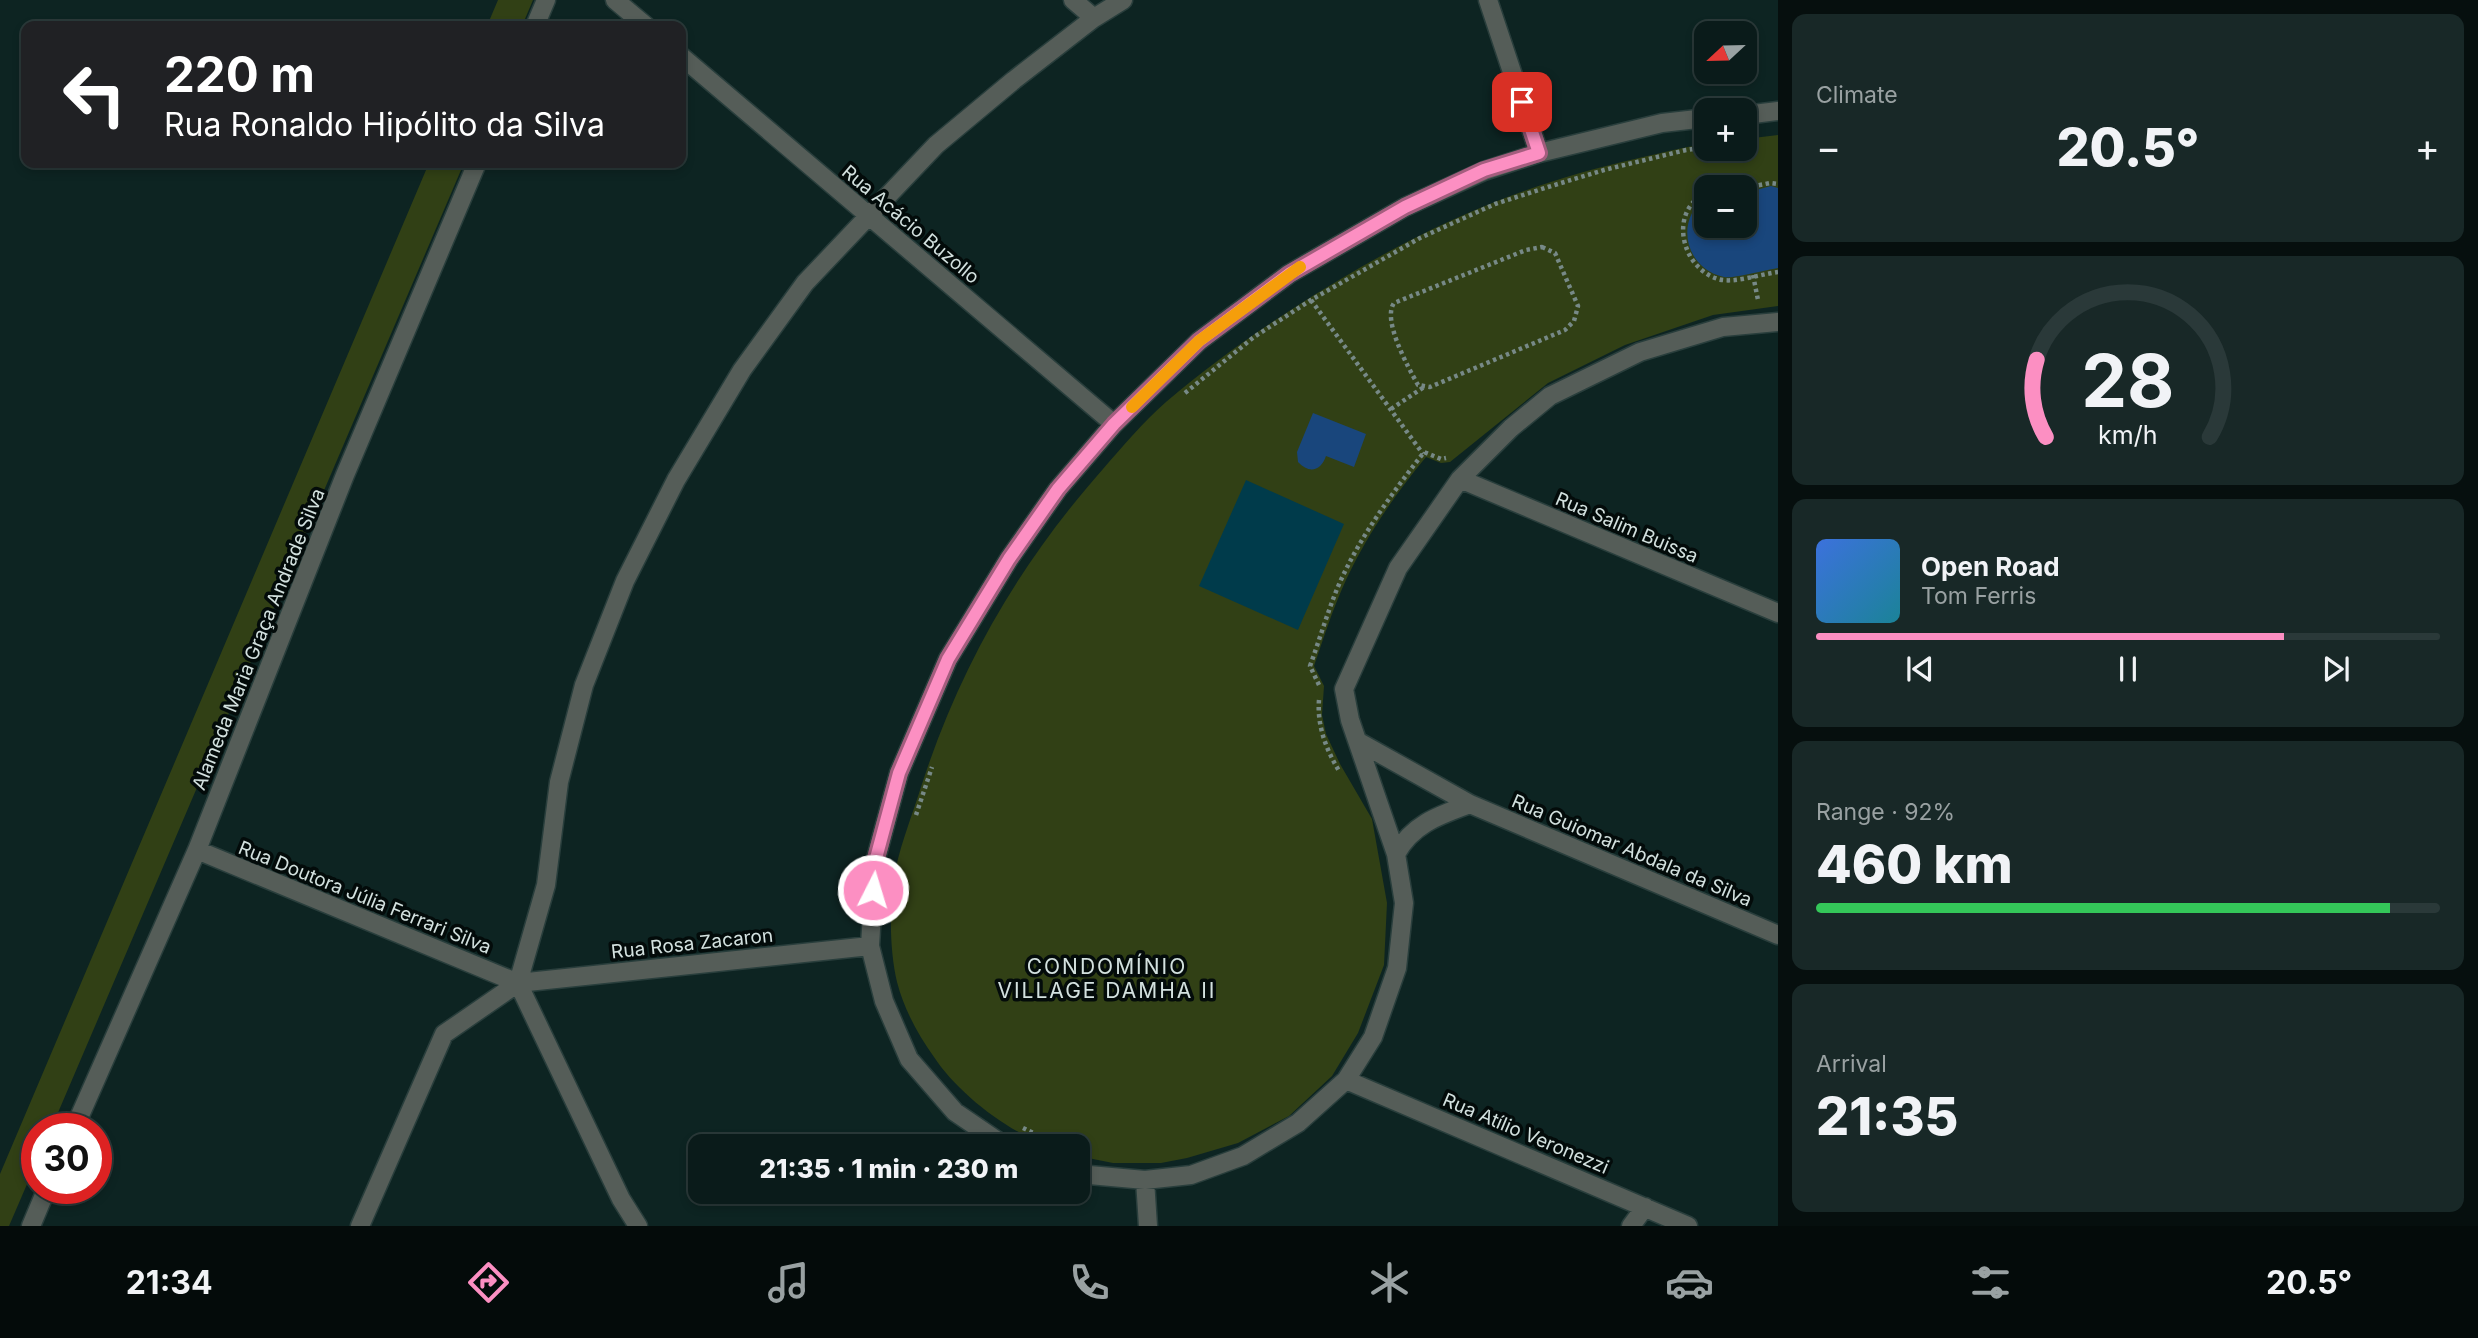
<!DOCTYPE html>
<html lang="en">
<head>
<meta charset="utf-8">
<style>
  :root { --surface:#0a1b1a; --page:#182827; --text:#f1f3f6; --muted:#99a1a2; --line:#2a3939; --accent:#fc8fc2 }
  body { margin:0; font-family:Inter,sans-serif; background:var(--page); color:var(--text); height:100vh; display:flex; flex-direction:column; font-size:26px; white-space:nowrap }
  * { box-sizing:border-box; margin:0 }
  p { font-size:23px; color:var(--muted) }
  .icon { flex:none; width:38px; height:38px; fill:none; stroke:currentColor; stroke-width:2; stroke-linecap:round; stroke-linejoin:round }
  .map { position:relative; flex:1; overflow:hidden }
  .side { display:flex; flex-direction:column; gap:14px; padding:14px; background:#060f0e; width:700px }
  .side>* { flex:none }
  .top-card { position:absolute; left:21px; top:21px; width:665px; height:147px; border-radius:14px; box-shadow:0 4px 10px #0003,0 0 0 2px var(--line); background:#202124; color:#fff; overflow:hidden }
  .needle { width:46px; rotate:248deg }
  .tools { position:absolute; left:1694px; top:21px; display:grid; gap:14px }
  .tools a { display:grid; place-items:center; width:63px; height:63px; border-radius:14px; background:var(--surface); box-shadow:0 4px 10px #0003,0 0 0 2px var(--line); font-size:35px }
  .speed { position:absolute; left:21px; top:1113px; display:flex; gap:14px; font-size:35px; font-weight:700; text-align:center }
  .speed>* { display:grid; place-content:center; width:91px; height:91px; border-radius:50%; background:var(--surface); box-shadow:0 4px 10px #0003,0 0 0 2px var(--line); line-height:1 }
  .speed .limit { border:10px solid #d22; background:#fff; color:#111 }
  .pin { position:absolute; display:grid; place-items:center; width:60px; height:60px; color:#fff; margin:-30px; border-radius:14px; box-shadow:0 4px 10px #0006 }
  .me { position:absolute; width:77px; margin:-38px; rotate:5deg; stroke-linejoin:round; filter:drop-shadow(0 0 5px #0008) }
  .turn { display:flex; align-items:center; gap:24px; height:147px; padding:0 28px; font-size:32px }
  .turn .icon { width:91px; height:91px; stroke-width:2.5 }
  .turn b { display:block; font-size:49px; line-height:60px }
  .big { font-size:52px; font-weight:800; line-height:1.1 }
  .side .widget { flex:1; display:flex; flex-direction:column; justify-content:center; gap:10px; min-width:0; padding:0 24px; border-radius:14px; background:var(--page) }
  .side .dial { align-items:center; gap:0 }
  .dial svg { height:182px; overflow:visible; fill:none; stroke:var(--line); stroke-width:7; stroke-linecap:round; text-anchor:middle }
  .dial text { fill:var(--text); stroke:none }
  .song { display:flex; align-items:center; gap:21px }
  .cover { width:84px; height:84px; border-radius:10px; background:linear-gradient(135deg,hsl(220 70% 55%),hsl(190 70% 35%)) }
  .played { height:7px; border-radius:4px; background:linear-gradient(90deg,var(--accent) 75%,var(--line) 75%) }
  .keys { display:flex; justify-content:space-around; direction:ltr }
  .heat { display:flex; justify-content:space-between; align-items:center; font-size:38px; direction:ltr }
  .charge { height:10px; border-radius:5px; background:linear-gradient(90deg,#34c759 92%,var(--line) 0) }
  .trip { position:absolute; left:688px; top:1134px; width:402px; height:70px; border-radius:14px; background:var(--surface); box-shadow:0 4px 10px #0003,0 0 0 2px var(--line); font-weight:800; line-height:70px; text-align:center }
  .tabs { display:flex; height:112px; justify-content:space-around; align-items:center; background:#040b0a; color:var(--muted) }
  .tabs .icon { width:49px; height:49px }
  .tabs .active { color:var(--accent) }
  .tabs b { font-size:32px; color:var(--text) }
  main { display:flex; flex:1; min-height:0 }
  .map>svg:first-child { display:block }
</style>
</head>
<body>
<main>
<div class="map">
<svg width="1778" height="1226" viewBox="0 0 1778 1226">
  <rect width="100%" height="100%" fill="#0d2422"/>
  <path fill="#314015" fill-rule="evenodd" d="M498 0H533L522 26H487Z
    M1778 135V306L1713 315 1625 345 1548 383 1450 462 1441 463 1426 457C1392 498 1363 541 1342 589 1331 614 1323 640 1314 666L1324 686 1322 715 1326 734 1340 764 1372 819 1387 903 1384 965 1358 1033 1332 1076 1289 1116 1238 1143 1187 1158 1161 1163H1113L1078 1156V1146C1068 1146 1057 1148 1048 1145 1007 1132 957 1092 934 1057 918 1035 904 1009 897 982 889 948 889 901 896 867 902 840 913 813 921 787 960 666 1019 564 1103 469 1123 446 1143 422 1166 402 1227 350 1292 307 1361 267 1452 215 1537 181 1639 158 1661 153 1683 147 1706 144V149H1745V139ZM1706 187H1745V226H1706Z
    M429 163H464L51 1129H37V1161L9 1226H0V1174Z"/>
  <path fill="#19467c" d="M1771 186 1778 188V268C1765 270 1733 279 1724 277 1685 269 1674 220 1706 197V226H1745V193Z
    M1313 413 1366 434 1354 467 1326 456C1321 471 1309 474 1298 462L1297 452Z"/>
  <path fill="#003b4b" d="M1246 480 1344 524 1298 630 1199 586Z"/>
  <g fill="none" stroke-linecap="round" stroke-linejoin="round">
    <g stroke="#293e3c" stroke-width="21">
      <path id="minor" d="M615 0 646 26
        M1073 0 1094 18
        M1488 0 1539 153
        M535 26 546 0
        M681 56 1114 424
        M1745 115 1778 111
        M1460 479 1778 613
        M1359 742 1470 804 1778 935
        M197 850 518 983
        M1396 854C1412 824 1440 815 1470 804
        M518 983 546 885 559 782 584 685 625 581 676 480 742 370 805 283 936 145 1014 80 1094 18 1123 0
        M518 983 621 1199 638 1226
        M1346 1080 1688 1226
        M74 1129 197 850 345 475 477 163
        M1005 1146 955 1112 909 1059 884 1001 870 946 875 862 899 773 948 659 1009 559 1058 489 1114 424 1199 341 1289 274 1405 207 1484 171 1539 153 1662 123 1706 118
        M1078 1174 1145 1180 1191 1175 1243 1156 1298 1123 1346 1080 1373 1037 1397 968 1404 903 1396 854 1350 720 1344 689 1398 568 1460 479 1511 428 1550 396 1640 352 1723 327 1778 322
        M1145 1180 1148 1226
        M31 1226 47 1188
        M360 1226 444 1034 518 983 870 946
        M1631 1226 1645 1207"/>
    </g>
    <path stroke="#778987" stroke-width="4.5" stroke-dasharray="3.5 3.5" stroke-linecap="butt" d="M1745 188 1770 183 1778 184
      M1706 193C1668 211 1681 268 1718 279 1733 284 1761 274 1778 272
      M1542 247 1555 253 1578 306 1574 321 1565 330 1430 387 1418 385C1408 367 1382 320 1394 303L1526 250Z
      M1753 275 1758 300
      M1311 300 1423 454
      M1185 393 1254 337 1311 300 1420 238 1495 204 1548 187 1604 170 1686 150 1706 147
      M1391 409 1424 387
      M1319 685 1310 666C1319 641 1327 614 1337 589 1358 539 1391 495 1424 452L1441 459 1446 458
      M1319 700C1317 726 1326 749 1339 771
      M916 815 932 767
      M1023 1128 1061 1146"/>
    <use href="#minor" stroke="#555d58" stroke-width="18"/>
  </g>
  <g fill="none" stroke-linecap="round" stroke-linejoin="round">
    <g stroke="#a45d7e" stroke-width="18">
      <path id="route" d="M873 890 875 862 899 773 948 659 1009 559 1058 489 1114 424 1199 341 1289 274 1405 207 1484 170 1539 153 1522 102"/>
    </g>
    <use href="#route" stroke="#fc8fc2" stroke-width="12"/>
    <path stroke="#f59e0b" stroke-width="12" d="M1132 407 1199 341 1300 267"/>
  </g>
  <g text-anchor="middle" stroke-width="7" stroke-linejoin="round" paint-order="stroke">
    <g font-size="19" fill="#d3e1df" stroke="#030b0a">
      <text transform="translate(911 224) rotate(40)" y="7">Rua Acácio Buzollo</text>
      <text transform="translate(1627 527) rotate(23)" y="7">Rua Salim Buissa</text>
      <text transform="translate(258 639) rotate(-68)" y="7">Alameda Maria Graça Andrade Silva</text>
      <text transform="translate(1632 850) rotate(23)" y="7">Rua Guiomar Abdala da Silva</text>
      <text transform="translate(365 897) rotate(22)" y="7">Rua Doutora Júlia Ferrari Silva</text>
      <text transform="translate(692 943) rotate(-6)" y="7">Rua Rosa Zacaron</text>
      <text transform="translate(1526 1133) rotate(23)" y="7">Rua Atílio Veronezzi</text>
    </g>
    <g font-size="21" letter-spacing="2" fill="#d3e1df" stroke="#030b0a">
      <text x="1107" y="974">CONDOMÍNIO<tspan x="1107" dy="24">VILLAGE DAMHA II</tspan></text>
    </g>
  </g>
</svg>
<div class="tools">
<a><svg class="needle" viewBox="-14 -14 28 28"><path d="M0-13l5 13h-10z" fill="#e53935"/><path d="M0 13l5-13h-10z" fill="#99a1a2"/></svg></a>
<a>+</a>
<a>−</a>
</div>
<div class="speed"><div class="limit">30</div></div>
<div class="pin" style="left:1522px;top:102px;background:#d93025"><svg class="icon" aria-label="arrive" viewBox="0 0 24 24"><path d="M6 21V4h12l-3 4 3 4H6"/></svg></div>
<svg class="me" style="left:873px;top:890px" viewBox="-20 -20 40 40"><circle r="17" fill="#fc8fc2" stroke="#fff" stroke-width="3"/><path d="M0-11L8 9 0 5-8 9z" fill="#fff"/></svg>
<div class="trip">21:35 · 1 min · 230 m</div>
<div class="top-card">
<div class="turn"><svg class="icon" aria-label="left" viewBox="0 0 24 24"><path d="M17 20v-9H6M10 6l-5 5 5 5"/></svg><div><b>220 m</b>Rua Ronaldo Hipólito da Silva</div></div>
</div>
</div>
<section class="side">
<div class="widget"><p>Climate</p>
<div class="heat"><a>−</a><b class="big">20.5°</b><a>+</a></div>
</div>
<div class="widget dial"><svg viewBox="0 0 100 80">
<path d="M14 69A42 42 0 1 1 86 69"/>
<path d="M14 69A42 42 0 0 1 10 35" stroke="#fc8fc2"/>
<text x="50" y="56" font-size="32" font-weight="700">28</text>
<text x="50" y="72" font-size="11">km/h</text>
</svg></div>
<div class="widget">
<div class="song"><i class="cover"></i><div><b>Open Road</b><p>Tom Ferris</p></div></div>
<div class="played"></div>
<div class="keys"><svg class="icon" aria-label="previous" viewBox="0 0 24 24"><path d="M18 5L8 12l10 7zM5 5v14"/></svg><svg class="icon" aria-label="pause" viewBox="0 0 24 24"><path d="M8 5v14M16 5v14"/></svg><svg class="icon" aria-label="next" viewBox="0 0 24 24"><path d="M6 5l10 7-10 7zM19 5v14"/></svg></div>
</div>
<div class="widget"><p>Range · 92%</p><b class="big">460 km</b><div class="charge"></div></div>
<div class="widget"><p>Arrival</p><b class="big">21:35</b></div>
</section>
</main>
<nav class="tabs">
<b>21:34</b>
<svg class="icon active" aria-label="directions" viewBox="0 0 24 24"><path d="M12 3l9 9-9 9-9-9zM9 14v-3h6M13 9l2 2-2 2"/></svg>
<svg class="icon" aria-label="music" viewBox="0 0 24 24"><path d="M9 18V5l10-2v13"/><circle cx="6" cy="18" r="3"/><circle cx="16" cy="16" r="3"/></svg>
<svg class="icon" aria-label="phone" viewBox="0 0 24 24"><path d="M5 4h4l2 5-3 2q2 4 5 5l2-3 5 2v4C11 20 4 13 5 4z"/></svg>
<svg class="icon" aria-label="climate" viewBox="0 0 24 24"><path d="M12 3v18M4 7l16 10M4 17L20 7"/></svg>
<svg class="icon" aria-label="car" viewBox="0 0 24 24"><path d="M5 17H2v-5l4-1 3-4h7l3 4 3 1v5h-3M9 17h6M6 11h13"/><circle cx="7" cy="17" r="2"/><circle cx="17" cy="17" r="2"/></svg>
<svg class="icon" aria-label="filters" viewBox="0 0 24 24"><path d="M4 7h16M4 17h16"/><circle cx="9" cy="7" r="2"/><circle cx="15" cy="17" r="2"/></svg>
<b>20.5°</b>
</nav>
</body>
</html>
